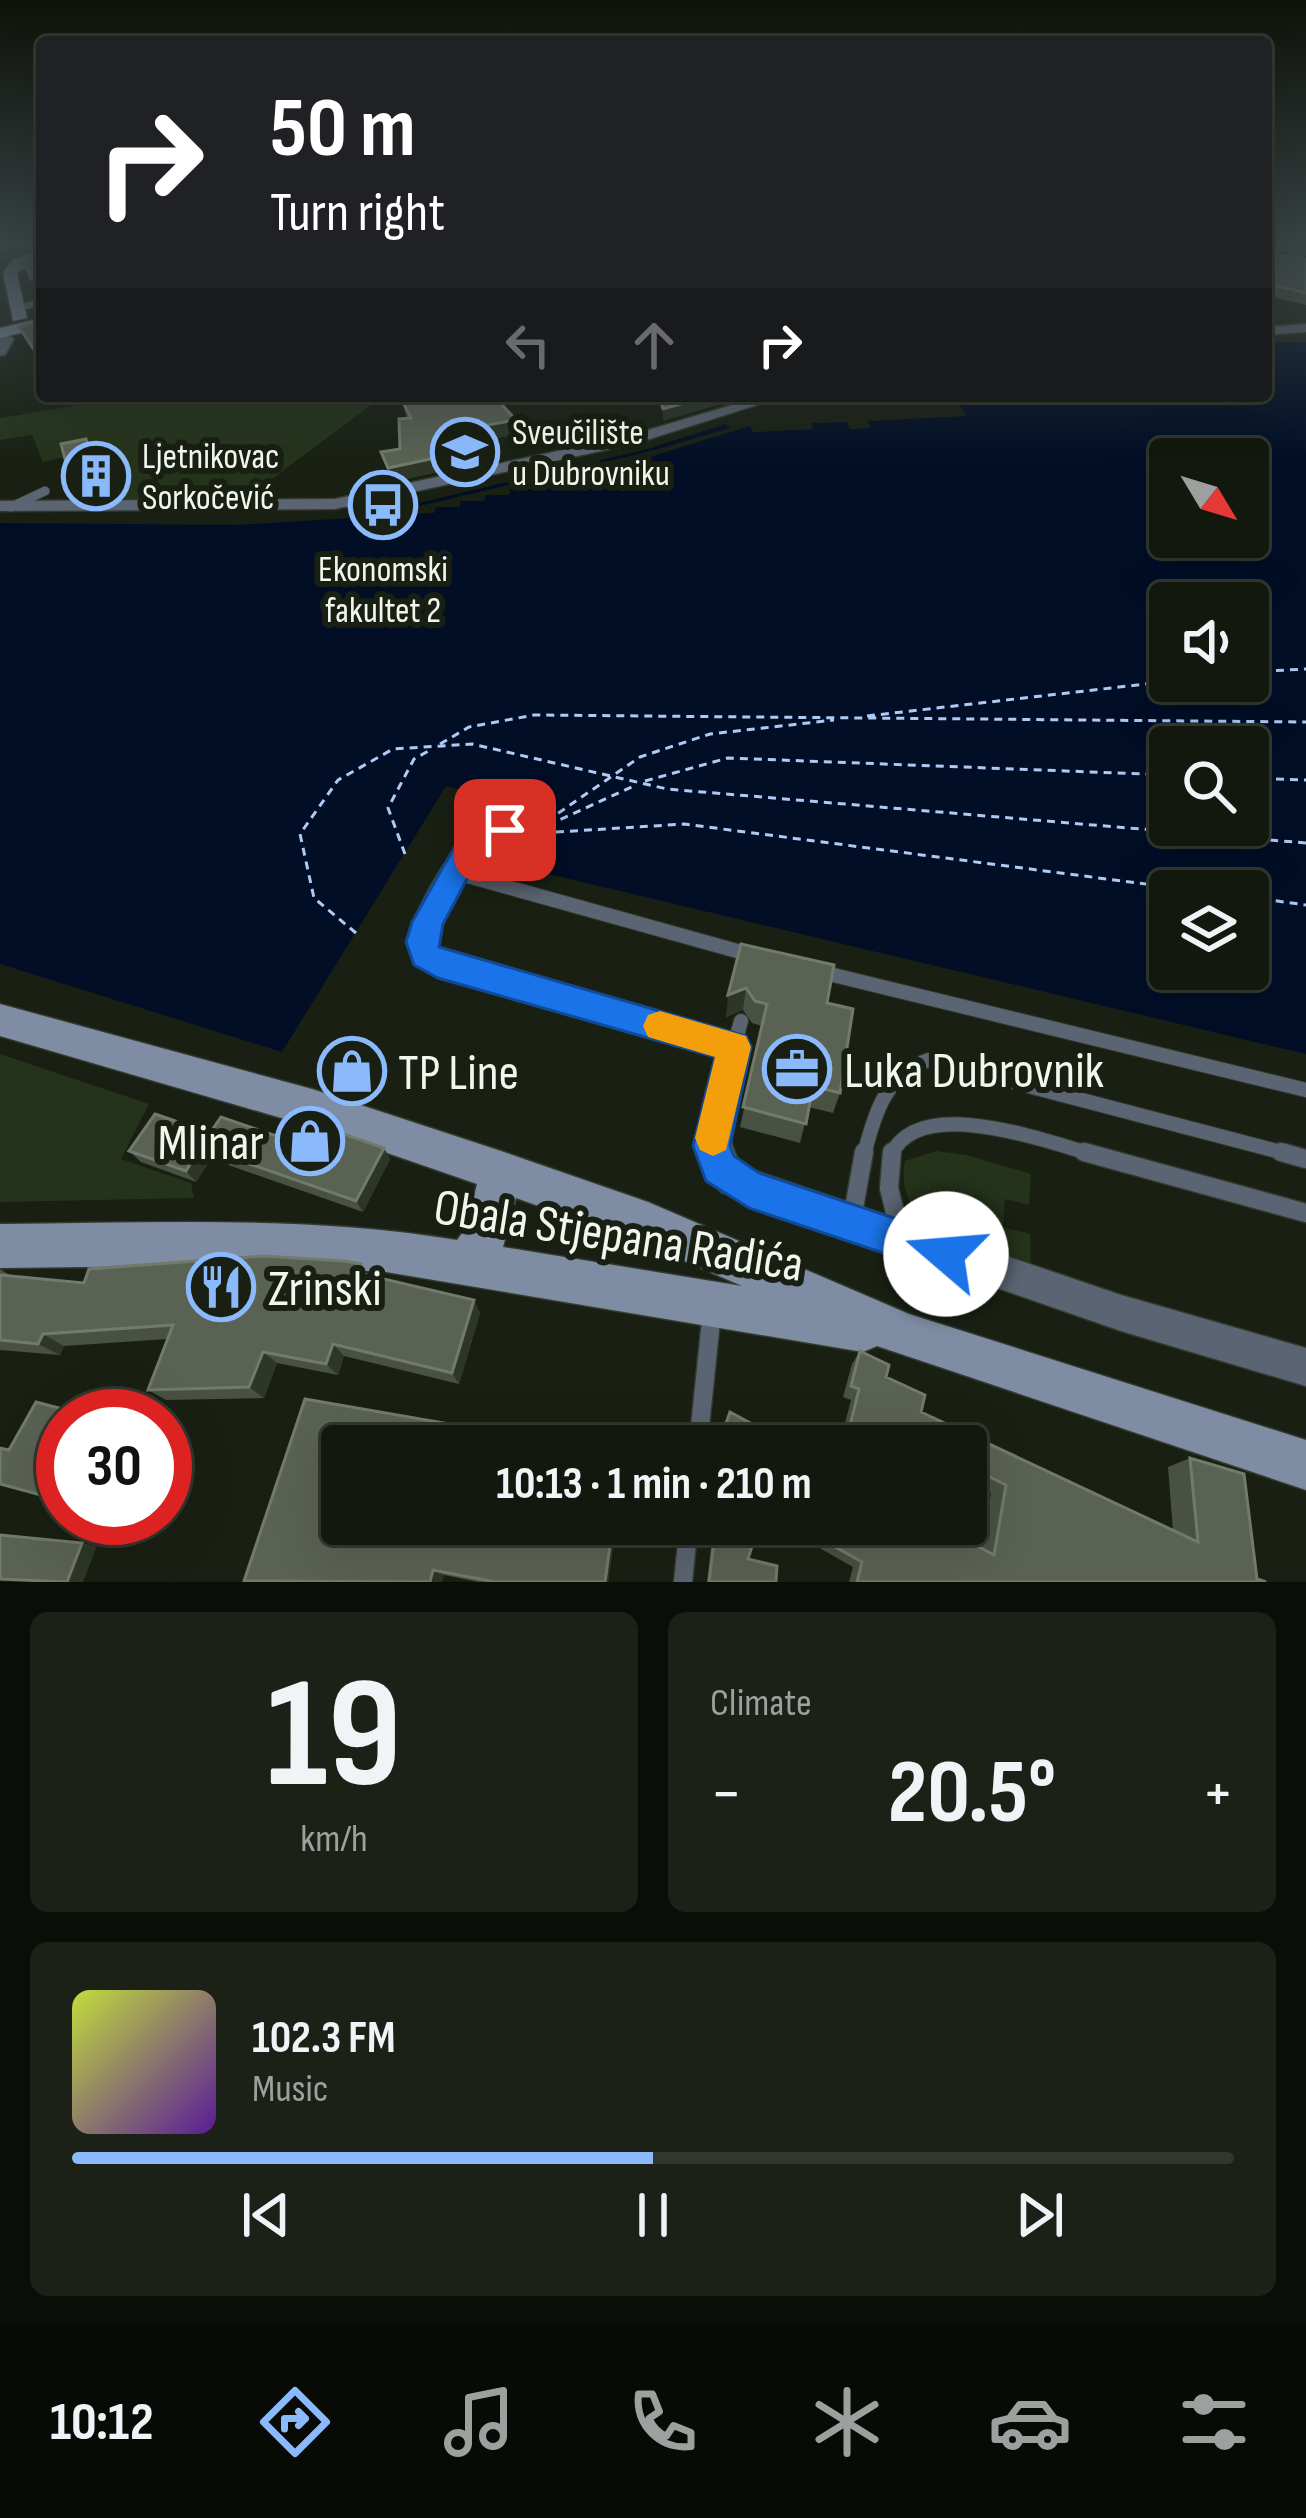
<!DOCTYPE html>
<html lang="en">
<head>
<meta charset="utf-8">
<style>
  :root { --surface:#13180e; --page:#1c2117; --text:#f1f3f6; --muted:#9da09e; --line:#32372e; --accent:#8bbafc }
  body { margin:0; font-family:"Sofia Sans Condensed",sans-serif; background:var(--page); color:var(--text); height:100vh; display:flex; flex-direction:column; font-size:45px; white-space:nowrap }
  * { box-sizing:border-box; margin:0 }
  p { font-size:39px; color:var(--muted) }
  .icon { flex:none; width:66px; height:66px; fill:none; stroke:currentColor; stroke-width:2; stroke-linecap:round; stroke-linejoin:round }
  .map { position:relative; height:1582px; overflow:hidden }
  .sheet { display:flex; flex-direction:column; gap:30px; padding:30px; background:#0a0d08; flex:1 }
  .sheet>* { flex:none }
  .top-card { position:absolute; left:36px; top:36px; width:1236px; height:366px; border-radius:12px; box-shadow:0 12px 48px #0002,0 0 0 3px var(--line); background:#202124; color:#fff; overflow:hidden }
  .needle { width:78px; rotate:128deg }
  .controls { position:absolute; left:1149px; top:438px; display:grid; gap:24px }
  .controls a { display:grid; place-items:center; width:120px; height:120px; border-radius:12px; background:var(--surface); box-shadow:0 12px 48px #0002,0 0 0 3px var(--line); font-size:60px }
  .speed { position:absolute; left:36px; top:1389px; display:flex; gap:24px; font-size:60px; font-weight:700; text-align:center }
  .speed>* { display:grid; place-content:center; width:156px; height:156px; border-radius:50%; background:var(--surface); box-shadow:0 12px 48px #0002,0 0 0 3px var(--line); line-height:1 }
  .speed .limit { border:18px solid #d22; background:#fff; color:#111 }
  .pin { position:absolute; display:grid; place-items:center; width:102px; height:102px; color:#fff; margin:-51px; border-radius:24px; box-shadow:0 6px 18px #0006 }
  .me { position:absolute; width:132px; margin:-66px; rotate:288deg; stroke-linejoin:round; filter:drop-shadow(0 0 9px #0008) }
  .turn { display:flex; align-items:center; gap:42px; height:252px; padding:0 36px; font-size:54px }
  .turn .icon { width:156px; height:156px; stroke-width:2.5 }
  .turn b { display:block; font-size:84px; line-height:102px }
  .lanes { display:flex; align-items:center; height:114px; padding:0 36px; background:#0003; justify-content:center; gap:60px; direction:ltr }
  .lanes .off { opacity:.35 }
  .big { font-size:90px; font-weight:700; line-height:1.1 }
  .sheet .tile { flex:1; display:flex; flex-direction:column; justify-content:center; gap:18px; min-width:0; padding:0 42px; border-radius:18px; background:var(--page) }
  .sheet .dial { align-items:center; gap:0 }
  .dial b { font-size:156px; line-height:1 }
  .song { display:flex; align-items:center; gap:36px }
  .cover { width:144px; height:144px; border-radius:18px; background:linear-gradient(135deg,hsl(70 70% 55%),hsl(270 70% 35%)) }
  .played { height:12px; border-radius:6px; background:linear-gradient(90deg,var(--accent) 50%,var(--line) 50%) }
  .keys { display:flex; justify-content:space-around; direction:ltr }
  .heat { display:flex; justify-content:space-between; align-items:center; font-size:66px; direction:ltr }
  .sheet .tiles { flex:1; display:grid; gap:30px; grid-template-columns:1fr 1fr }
  .tile:last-child { grid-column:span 2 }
  .trip { position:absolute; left:321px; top:1425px; width:666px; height:120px; border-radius:12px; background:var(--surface); box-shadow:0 12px 48px #0002,0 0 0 3px var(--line); font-weight:700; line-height:120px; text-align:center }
  .dock { display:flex; height:192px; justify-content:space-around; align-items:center; background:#080a06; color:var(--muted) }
  .dock .icon { width:84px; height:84px }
  .dock .current { color:var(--accent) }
  .dock b { font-size:54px; color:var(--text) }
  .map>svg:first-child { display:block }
</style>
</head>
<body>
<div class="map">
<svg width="1306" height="1582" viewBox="0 0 1306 1582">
  <rect width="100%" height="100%" fill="#192013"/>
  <path fill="#25331a" d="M136 396H413L371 405 249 496 87 503 65 457 43 462 32 435 0 440V418Z
    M0 1054 149 1104 121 1159 191 1183 194 1198 0 1202Z
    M936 1151 966 1155 1031 1174 1029 1205 1005 1199 1003 1227 1030 1234 1031 1268C981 1250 891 1231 905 1161Z"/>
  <path fill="#010e26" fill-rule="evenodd" d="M1266 342H1306V1054L511 865 542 807 446 786 282 1052 0 964V523L237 525 400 515 397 508 644 450 726 424 730 428 655 450 659 454 750 426 753 432 812 429 811 423 847 422 850 429 869 428 867 421 966 415 953 396H1266ZM1170 459H1248V537H1170ZM1170 603H1248V681H1170ZM1170 747H1248V825H1170ZM1170 891H1248V969H1170Z"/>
  <path fill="#192013" d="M953 396 967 416 868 421 871 428 850 429 847 422 812 423 813 429 752 432 754 422 756 425 805 424 810 417 847 416 861 423 866 415 912 413 908 403 913 398 941 397 949 411H956L947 397Z
    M655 450 659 454 628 466 605 467V472L558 478V483L535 484 534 489H510L509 495H486L484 501H460V507H436L434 513 409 514 407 509Z"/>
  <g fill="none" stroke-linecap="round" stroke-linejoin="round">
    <path stroke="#adcbf5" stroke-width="3" stroke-dasharray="8 6" stroke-linecap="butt" d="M1248 672 1306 669
      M867 716 1172 681
      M440 744 469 727 534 715 1306 722
      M1248 778 1306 780
      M645 781 728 758 1170 775
      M535 829 640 757 710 734 834 720
      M535 831 636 785
      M542 833 684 824 1199 891
      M405 854 388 808 414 759 432 749
      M1248 897 1306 905
      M356 933 314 898 300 834 338 780 393 749 472 744 667 789 1306 843"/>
    <g stroke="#333a2d" stroke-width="8">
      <path id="service-far3" d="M18 308 42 302"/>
    </g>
    <g stroke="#333a2d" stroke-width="10">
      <path id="service-far2" d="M11 507 45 491"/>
    </g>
    <g stroke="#333a2d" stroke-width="16">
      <path id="service-far1" d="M457 873 755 956
        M821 972 1306 1090
        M734 1047 741 1021
        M864 1155C874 1115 886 1073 929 1060L1292 1155
        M891 1155C920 1093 1046 1142 1095 1155"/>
    </g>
    <g stroke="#333a2d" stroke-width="21">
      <path id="service" d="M892 1152 889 1188 900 1233
        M1084 1152 1306 1213
        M1281 1152 1306 1159
        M852 1219 864 1152
        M698 1446 712 1311
        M683 1582 689 1524"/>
    </g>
    <g stroke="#333a2d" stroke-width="3">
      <path id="minor" d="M1306 324V332L1266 335V327Z
        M0 327 14 339 5 355 0 356Z
        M762 396H785L637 443 335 509 0 511V501L335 499 628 436Z
        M490 823 537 827 541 834 537 841 495 842 490 847 448 905 436 946 446 954 745 1037 749 1047C739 1084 715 1134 744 1167L1121 1295 1306 1348V1386L1121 1331 721 1192C686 1149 702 1104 716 1056L438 976 417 963 408 941C415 906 455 834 490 823Z"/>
    </g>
    <g stroke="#333a2d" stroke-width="3">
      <path id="secondary" d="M42 248V257L17 273 27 318 13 321 3 273 12 260Z
        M42 318V328L0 338V328Z
        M0 1004 312 1089 501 1151 648 1202 909 1314 1306 1440V1490L877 1346 863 1352 386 1272 259 1265 0 1268V1224C153 1223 305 1215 457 1240L466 1228 477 1184 312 1127 0 1036ZM516 1198 643 1243 742 1286 503 1247Z"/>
    </g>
    <use href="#service-far3" stroke="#5b6472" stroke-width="6"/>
    <use href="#service-far2" stroke="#5b6472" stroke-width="9"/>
    <use href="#service-far1" stroke="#5b6472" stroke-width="14"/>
    <use href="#service" stroke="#5b6472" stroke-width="18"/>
    <use href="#minor" fill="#5b6472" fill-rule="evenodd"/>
    <use href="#secondary" fill="#7e8da3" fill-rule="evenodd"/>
  </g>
  <path fill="#485142" d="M1266 242H1306V255L1267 250V253L1306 259V305L1266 295Z
    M400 396 518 434 450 446 454 454 456 468 391 482 381 452 400 449 407 418Z
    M741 944 827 1003 840 1093 833 1113 809 1107 800 1143 740 1127 762 1026 752 1023 743 1010 726 1017Z
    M210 1133 294 1142 390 1159 363 1212 211 1159 196 1182 141 1162 129 1151Z
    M0 1269 13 1277 84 1283 370 1276 474 1300 480 1313 459 1384 344 1356 338 1375 277 1363 264 1398 166 1400 148 1390 167 1339 64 1346 60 1355 0 1350Z
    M860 1351 921 1412 1173 1531 1168 1467 1190 1458 1257 1579 1266 1582H849L853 1567 777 1524H936L982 1548 991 1493 966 1480V1446H839L851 1400 843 1397 852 1364Z
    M342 1524H616L608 1582H478L444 1575 248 1582Z
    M707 1524H759L748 1559 776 1582H707L713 1530Z"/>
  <path fill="#2d3627" d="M23 242H42V245L7 260H0V251Z
    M42 277V288L36 289 31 279Z
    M89 396H121L91 401Z
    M709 396H749L663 421V409Z
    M516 420 518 434 445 447 443 433Z
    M86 439 103 483 77 489 68 470Z
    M454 454 456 468 391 482 388 468Z
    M746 988 743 1010 726 1017 728 995Z
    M201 1147 211 1159 196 1182 186 1171Z
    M384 1148 390 1159 363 1212 356 1201Z
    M474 1300 480 1313 459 1384 452 1373Z
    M43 1334 64 1346 60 1355 38 1344Z
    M333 1344 344 1356 338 1375 326 1364Z
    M263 1352 277 1363 264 1398 249 1387Z
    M613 1524H616L608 1582H605Z
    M82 1543 97 1546 83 1582H67Z
    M433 1570 444 1575 442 1582H430Z"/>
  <path fill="#5a6254" stroke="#727a6c" stroke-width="3" d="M0 242H23L0 251Z
    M1266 245 1267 253 1306 259V293L1266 283Z
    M42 248V277L31 279 27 267 20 264Z
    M42 319V358L40 359 19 327Z
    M400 396H494L516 420 443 433 454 454 388 468 381 452 400 449 399 419 411 418Z
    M673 396H709L663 409 660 400Z
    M86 439 95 464 68 470 61 444Z
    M741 944 834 965 827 1003 853 1009 840 1093 813 1086 806 1124 743 1107 767 1004 755 1001 746 988 728 995Z
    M155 1114 210 1133 221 1117 294 1142 306 1121 384 1148 356 1201 201 1147 186 1171 129 1151Z
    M263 1256 344 1261 361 1264 358 1273 474 1300 452 1373 333 1344 326 1364 263 1352 249 1387 148 1390 173 1325 43 1334 38 1344 0 1340V1275L84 1283 89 1269Z
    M860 1351 889 1365 886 1377 925 1395 921 1412 1198 1542 1190 1458 1244 1474 1257 1579 1266 1582H857L862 1562 794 1524H936L994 1555 1006 1485 966 1465V1446H845L859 1389 851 1386Z
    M305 1399 576 1446H342V1524H613L605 1582H495L433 1570 430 1582 244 1581Z
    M36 1402 89 1416H63V1501L0 1484V1448L9 1450Z
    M730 1412 793 1446H718Z
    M716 1524H759L748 1559 777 1566 776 1582H709Z
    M0 1535 82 1543 67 1582 0 1579Z"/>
  <linearGradient id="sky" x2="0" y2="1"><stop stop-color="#0e120a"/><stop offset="0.52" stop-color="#384244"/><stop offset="1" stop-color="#384244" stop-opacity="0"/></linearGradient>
  <rect width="1306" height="464" fill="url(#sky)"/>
  <path fill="#1a73e8" stroke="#114b97" stroke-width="3" d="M505 819 519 830 476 862 443 924 439 947 746 1036 751 1047 730 1146 734 1156 759 1173 960 1240 966 1254 960 1268 946 1274 749 1208 706 1181 693 1146 715 1057 438 978 414 965 406 942 412 922 455 846 480 825Z"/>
  <path fill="#f59e0b" d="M660 1011 746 1036 751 1047 726 1150 713 1156 700 1150 695 1138 715 1057 648 1037 643 1026 648 1015Z"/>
  <defs>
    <g id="university-ring" transform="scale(3.45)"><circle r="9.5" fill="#192013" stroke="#8bbafc" stroke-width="1.5"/><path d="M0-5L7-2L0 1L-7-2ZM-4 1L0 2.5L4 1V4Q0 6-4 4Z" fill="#8bbafc"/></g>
    <g id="building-ring" transform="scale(3.45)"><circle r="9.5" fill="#192013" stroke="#8bbafc" stroke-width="1.5"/><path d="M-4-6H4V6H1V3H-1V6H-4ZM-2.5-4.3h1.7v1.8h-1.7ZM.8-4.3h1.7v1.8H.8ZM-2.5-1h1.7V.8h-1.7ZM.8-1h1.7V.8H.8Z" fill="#8bbafc"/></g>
    <g id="bus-ring" transform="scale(3.45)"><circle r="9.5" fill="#192013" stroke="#8bbafc" stroke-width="1.5"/><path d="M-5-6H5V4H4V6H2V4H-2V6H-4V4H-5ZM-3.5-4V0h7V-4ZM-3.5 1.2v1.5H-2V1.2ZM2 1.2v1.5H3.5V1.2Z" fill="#8bbafc"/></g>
    <g id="office-ring" transform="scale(3.45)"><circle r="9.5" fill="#192013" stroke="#8bbafc" stroke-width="1.5"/><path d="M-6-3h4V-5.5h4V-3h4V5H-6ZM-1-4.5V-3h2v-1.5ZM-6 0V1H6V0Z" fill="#8bbafc"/></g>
    <g id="shop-ring" transform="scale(3.45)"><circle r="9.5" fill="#192013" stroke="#8bbafc" stroke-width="1.5"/><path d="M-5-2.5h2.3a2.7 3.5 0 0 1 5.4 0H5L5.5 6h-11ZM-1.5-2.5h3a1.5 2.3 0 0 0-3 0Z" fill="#8bbafc"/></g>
    <g id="restaurant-ring" transform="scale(3.45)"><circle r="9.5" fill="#192013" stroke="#8bbafc" stroke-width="1.5"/><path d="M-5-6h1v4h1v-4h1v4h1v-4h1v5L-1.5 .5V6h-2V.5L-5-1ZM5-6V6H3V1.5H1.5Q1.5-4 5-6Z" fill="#8bbafc"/></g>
  </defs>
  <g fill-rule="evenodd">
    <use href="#university-ring" x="465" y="452"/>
    <use href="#building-ring" x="96" y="476"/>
    <use href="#bus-ring" x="383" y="505"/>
    <use href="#office-ring" x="797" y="1069"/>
    <use href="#shop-ring" x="352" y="1071"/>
    <use href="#shop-ring" x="310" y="1141"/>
    <use href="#restaurant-ring" x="221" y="1287"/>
  </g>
  <g text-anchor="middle" stroke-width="12" stroke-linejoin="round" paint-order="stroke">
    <g font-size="36" fill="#f1f7ed" stroke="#192013" text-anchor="start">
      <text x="512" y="444">Sveučilište<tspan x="512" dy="41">u Dubrovniku</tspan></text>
      <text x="142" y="468">Ljetnikovac<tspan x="142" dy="41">Sorkočević</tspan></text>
      <text x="383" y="581" text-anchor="middle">Ekonomski<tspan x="383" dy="41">fakultet 2</tspan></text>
    </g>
    <g font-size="51" fill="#f1f7ed" stroke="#192013" text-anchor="start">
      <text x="844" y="1087">Luka Dubrovnik</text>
      <text x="398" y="1089">TP Line</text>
      <text x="264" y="1159" text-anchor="end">Mlinar</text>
      <text x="268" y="1305">Zrinski</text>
    </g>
    <g font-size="51" fill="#f1f7ed" stroke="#192013">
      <text transform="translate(619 1234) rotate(9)" y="18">Obala Stjepana Radića</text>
    </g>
  </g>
</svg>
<div class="controls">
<a><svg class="needle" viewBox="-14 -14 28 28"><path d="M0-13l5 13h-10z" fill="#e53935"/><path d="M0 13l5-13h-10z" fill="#9da09e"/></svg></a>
<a><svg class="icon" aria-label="sound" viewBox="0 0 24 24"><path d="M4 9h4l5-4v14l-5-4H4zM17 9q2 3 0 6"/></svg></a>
<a><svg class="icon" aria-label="search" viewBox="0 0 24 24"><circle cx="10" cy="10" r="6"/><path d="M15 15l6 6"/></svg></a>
<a><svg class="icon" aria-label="layers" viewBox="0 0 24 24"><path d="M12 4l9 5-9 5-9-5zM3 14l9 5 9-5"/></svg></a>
</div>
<div class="speed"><div class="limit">30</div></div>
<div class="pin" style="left:505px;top:830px;background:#d93025"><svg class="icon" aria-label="arrive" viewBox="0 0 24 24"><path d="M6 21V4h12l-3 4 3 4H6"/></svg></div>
<svg class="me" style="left:946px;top:1254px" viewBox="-20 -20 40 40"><circle r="19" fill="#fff"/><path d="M0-13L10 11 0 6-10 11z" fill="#1a73e8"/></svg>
<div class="trip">10:13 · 1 min · 210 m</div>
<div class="top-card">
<div class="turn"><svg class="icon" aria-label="right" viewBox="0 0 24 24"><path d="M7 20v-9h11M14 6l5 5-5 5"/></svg><div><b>50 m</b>Turn right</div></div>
<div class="lanes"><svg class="icon off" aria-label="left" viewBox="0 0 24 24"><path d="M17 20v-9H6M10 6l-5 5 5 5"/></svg><svg class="icon off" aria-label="ahead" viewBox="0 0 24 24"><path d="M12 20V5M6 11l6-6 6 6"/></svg><svg class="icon" aria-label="right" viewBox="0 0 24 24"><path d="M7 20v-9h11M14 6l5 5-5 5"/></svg></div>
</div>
</div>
<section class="sheet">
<div class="tiles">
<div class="tile dial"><b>19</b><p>km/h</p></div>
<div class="tile"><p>Climate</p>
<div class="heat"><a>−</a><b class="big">20.5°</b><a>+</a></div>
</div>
<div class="tile">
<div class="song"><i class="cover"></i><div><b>102.3 FM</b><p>Music</p></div></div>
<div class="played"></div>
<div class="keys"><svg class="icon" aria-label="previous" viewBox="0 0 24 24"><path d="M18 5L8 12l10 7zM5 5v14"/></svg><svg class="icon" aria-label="pause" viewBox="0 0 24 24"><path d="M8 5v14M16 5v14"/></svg><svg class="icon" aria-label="next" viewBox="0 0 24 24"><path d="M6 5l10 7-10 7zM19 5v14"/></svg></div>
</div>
</div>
</section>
<nav class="dock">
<b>10:12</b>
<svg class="icon current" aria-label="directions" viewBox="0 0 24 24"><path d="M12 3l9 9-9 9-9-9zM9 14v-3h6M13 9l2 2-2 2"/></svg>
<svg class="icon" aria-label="music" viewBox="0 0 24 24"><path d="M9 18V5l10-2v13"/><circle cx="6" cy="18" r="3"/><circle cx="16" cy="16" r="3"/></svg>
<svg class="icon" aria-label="phone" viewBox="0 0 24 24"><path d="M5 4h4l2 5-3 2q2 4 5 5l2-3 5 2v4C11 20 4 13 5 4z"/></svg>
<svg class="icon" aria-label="climate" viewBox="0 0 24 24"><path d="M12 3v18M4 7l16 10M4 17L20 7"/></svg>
<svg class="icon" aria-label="car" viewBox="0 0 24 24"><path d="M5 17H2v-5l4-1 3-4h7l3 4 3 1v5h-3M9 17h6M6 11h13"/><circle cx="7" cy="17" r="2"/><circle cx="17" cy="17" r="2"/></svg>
<svg class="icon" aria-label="filters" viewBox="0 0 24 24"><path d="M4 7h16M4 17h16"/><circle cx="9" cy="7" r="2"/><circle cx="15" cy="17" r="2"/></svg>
</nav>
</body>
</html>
